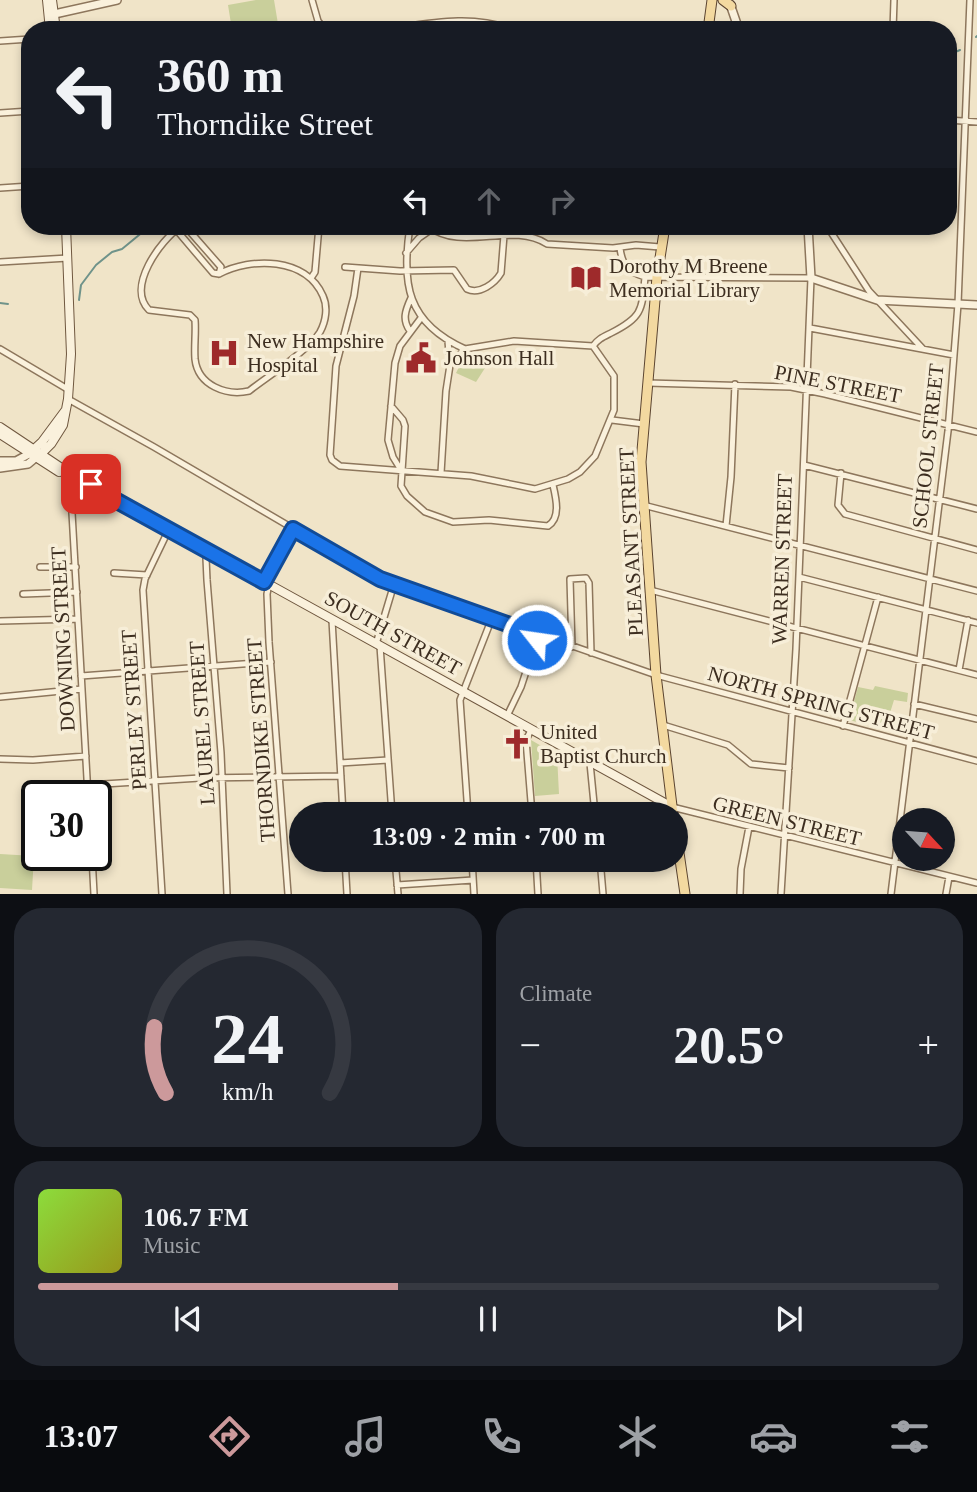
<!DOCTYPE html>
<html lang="en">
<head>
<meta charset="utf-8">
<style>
  :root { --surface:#171b24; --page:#242831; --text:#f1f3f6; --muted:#9ea1a6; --line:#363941; --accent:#cc999b }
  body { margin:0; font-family:"Times New Roman",serif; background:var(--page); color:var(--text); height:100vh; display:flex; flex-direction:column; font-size:26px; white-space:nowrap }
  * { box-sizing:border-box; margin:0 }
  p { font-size:23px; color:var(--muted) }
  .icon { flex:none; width:38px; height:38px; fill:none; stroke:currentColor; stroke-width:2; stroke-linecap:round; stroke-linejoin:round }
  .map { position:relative; height:894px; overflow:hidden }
  .panel { display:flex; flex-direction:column; gap:14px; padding:14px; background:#0d0f14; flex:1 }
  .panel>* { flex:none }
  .top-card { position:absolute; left:21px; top:21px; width:936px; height:214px; border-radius:28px; box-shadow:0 4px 10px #0003; background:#171b24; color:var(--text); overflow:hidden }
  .needle { width:46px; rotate:116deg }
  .tools { position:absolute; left:892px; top:808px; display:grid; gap:14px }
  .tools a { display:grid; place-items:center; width:63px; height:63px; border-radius:50%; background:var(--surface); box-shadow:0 4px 10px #0003; font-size:35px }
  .speed { position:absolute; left:21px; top:780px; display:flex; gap:14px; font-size:35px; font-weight:700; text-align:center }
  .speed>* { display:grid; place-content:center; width:91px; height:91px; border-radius:50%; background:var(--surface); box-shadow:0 4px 10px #0003; line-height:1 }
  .speed .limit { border:4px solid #111; border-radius:10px; background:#fff; color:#111 }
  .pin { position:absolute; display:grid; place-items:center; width:60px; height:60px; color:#fff; margin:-30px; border-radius:14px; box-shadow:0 4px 10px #0006 }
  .me { position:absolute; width:77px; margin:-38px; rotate:300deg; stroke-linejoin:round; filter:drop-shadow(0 0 5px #0008) }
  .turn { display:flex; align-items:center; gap:24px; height:147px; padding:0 21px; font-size:32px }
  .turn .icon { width:91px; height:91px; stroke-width:2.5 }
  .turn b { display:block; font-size:49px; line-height:60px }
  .lanes { display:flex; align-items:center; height:66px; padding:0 21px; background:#0003; justify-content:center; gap:35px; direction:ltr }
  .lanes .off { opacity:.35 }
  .big { font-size:52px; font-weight:800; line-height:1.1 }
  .panel .card { flex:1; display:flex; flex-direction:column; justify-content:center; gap:10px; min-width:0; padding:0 24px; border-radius:28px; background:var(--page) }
  .panel .dial { align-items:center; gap:0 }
  .dial svg { height:182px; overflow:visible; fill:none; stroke:var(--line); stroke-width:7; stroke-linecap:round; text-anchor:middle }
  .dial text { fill:var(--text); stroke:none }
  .song { display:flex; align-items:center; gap:21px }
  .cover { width:84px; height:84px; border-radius:10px; background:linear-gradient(135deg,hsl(90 70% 55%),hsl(60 70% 35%)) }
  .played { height:7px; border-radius:4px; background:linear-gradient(90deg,var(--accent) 40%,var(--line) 40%) }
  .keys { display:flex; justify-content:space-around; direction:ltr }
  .heat { display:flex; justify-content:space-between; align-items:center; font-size:38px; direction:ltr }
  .panel .tiles { flex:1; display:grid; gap:14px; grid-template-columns:1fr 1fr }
  .card:last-child { grid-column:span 2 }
  .trip { position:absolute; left:289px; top:802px; width:399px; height:70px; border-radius:35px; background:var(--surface); box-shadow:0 4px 10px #0003; font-weight:800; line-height:70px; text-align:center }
  .tab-bar { display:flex; height:112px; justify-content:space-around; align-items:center; background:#090b0e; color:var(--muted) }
  .tab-bar .icon { width:49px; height:49px }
  .tab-bar .current { color:var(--accent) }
  .tab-bar b { font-size:32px; color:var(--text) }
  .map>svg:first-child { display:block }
</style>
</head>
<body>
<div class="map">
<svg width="977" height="894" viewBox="0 0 977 894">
  <rect width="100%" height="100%" fill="#f0e4c8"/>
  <path fill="#c9cf9b" d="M256 0H274L279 30H232L228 5Z
    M461 363 485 368 476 382 456 373Z
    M875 686 908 693 907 702 894 700 885 729 849 720 858 687 873 690Z
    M531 740 557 755 559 794 535 796Z
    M0 854 34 856 32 890 0 888Z"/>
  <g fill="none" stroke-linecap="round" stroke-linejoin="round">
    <path stroke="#6f938a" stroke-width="2" d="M976 37 977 36
      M948 55 960 50
      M79 300 81 285 96 265 112 252 122 249 150 226
      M0 303 8 304"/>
    <g stroke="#8d765c" stroke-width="8">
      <path id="minor" d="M312 0 318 21 325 30
        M382 30C426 24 471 13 513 30
        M893 30 894 0
        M0 41 30 39
        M0 113 30 111
        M948 120 977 122
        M0 188 30 186
        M173 226 213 273 219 274 221 267 185 226
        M181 226C160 241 126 287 149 310L190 315 195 320C196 333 194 346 195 359 198 386 227 396 249 391 267 377 309 350 320 332 326 321 328 307 323 296 306 257 251 257 219 274
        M410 226C401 284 407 323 465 349
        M428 226C463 253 511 221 547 244L613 248 636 245 660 247
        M827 226 869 291 923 349
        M620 248C622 265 628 272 645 277L811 278 796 649 781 894
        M406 253 419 238 432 229
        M0 262 68 258
        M345 267 400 271 454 270 467 289C480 295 495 283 501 273L504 235
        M358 268 354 296 336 366 330 455 332 460 340 466 471 476 535 489 568 479 580 472 595 456 614 410V376L593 346
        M311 278 315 272 319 226
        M810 328 954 355
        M410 331C402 320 405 311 411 298
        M593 346C598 339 603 337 611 333 642 317 642 311 645 277
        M0 349 69 390
        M450 365 465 349 514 341 593 346
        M648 383 791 387 825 394 977 432
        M68 399 154 447 364 570 394 584 656 675 977 761
        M391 406 403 420 405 426 401 486 407 496 425 512 453 522 489 520 548 526C561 518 556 498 553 485
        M612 420 644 424
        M804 465 977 509
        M401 470 393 457 388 440 395 363 400 346 421 318
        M441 473 446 391 450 365 448 341
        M841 473 838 505 845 514 977 550
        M75 481 71 495 88 796
        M643 505 977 591
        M726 526 731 477 735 384
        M209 551 206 558 207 580 221 753 227 894
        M40 567H76
        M114 573 147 575
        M799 577 977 623
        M264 582 293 529
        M269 584 267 594 269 642 288 894
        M650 590 977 675
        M23 594 77 592
        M332 620 343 814
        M0 621 78 619
        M376 644 394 584
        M380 646 392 814
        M572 647 570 579 586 578 589 583 591 653
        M959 670 968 620
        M81 676 271 662
        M0 697 82 689
        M914 704 977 719
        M507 716 521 687 538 635
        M663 725 728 745 751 764 789 768
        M843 726 878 597
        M531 730 526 740 532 814
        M0 759 33 760 86 756
        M340 763 388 760
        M590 763 595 814
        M88 785 200 778 341 776
        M672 807 977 883
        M468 814 460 700 492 618
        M92 856 94 894
        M345 859 347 894
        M395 859 398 894
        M472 859 474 894
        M536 859 538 894
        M600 859 603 894
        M472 864 539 859
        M397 885 473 880
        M162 894 143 590 145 579 169 529
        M740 894 741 869 749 827
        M891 894 948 431 958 304 970 0
        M946 894 949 877"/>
    </g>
    <g stroke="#8d765c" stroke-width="10">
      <path id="tertiary" d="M730 4 739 30
        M50 15 117 0
        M808 226 811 278 877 300 977 305
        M0 461H16L29 454
        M0 468 28 464 40 454"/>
    </g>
    <g stroke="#6f573f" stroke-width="10">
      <path id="secondary" d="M47 0 50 30
        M52 0 56 30
        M0 427 63 469 91 484 98 490 672 807
        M0 434 59 472
        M31 452 42 442 65 411
        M41 454 51 444 63 425 68 399 71 354 66 226"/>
    </g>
    <g stroke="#5b4430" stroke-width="11">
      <path id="primary" d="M723 0 731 6
        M708 30 712 0
        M665 226 657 277 641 462 656 675 673 814
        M676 832 685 894"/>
    </g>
    <use href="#minor" stroke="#faf1dc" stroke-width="5"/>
    <use href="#tertiary" stroke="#faf1dc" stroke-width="7"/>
    <use href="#secondary" stroke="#faf1dc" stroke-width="8"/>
    <use href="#primary" stroke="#f3d9a0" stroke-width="9"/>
  </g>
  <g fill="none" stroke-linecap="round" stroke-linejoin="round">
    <g stroke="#114b97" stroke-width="18">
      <path id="route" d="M91 484 97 490 264 582 293 529 380 579 538 635 537 640"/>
    </g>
    <use href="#route" stroke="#1a73e8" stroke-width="12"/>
  </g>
  <defs>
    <g id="library-bare" transform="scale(2.415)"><path d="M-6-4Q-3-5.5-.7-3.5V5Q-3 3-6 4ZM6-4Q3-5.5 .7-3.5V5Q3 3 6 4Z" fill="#9e2a2b" stroke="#f7eed8" stroke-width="2.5" paint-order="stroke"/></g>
    <g id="hospital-bare" transform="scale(2.415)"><path d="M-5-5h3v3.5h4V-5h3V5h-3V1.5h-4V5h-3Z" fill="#9e2a2b" stroke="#f7eed8" stroke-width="2.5" paint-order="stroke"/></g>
    <g id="civic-bare" transform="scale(2.415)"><path d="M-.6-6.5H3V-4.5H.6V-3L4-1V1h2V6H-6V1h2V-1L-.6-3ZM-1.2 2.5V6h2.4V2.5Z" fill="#9e2a2b" stroke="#f7eed8" stroke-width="2.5" paint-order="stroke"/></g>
    <g id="church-bare" transform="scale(2.415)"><path d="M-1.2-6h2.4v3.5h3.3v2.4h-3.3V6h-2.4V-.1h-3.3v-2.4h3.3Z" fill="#9e2a2b" stroke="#f7eed8" stroke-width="2.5" paint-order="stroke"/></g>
  </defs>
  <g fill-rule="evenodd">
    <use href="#library-bare" x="586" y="278"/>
    <use href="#hospital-bare" x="224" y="353"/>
    <use href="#civic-bare" x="421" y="358"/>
    <use href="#church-bare" x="517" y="744"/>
  </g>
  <g text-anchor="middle" stroke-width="7" stroke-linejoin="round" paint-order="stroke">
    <g font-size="21" fill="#3d2e20" stroke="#f7eed8" text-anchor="start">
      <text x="609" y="273">Dorothy M Breene<tspan x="609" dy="24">Memorial Library</tspan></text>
      <text x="247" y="348">New Hampshire<tspan x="247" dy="24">Hospital</tspan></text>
      <text x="444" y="365">Johnson Hall</text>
      <text x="540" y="739">United<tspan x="540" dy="24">Baptist Church</tspan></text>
    </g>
    <g font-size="21" fill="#3d2e20" stroke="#f7eed8">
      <text transform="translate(838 384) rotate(11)" y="7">PINE STREET</text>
      <text transform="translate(928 446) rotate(-84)" y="7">SCHOOL STREET</text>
      <text transform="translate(631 542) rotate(-93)" y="7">PLEASANT STREET</text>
      <text transform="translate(782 559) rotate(-88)" y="7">WARREN STREET</text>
      <text transform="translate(393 633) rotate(29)" y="7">SOUTH STREET</text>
      <text transform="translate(63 639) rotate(-93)" y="7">DOWNING STREET</text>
      <text transform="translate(821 703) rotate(15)" y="7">NORTH SPRING STREET</text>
      <text transform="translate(134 710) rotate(-94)" y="7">PERLEY STREET</text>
      <text transform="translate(202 723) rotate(-94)" y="7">LAUREL STREET</text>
      <text transform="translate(261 740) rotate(-94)" y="7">THORNDIKE STREET</text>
      <text transform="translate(787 821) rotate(14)" y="7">GREEN STREET</text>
    </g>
  </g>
</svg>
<div class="tools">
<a><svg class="needle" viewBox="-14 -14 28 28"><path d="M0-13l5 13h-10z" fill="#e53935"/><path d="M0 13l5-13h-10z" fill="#9ea1a6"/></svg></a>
</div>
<div class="speed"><div class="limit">30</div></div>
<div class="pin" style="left:91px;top:484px;background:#d93025"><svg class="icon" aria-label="arrive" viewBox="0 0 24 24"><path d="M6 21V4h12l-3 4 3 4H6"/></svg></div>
<svg class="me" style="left:537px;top:640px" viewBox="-20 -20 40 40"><circle r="17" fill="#1a73e8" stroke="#fff" stroke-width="3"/><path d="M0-11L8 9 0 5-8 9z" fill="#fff"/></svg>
<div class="trip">13:09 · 2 min · 700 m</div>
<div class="top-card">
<div class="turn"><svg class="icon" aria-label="left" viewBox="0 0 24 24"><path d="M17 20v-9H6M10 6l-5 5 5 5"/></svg><div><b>360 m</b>Thorndike Street</div></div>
<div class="lanes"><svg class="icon" aria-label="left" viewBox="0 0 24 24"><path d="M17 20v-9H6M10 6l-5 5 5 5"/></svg><svg class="icon off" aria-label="ahead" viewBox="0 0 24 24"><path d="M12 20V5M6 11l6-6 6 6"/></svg><svg class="icon off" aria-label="right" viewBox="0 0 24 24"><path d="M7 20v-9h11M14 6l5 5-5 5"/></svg></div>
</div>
</div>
<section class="panel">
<div class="tiles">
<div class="card dial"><svg viewBox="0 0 100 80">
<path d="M14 69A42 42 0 1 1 86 69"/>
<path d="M14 69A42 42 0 0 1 9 40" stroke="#cc999b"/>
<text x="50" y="56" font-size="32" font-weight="700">24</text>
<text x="50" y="72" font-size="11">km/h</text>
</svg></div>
<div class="card"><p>Climate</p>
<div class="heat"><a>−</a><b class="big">20.5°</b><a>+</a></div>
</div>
<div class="card">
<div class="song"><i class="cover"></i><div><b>106.7 FM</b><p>Music</p></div></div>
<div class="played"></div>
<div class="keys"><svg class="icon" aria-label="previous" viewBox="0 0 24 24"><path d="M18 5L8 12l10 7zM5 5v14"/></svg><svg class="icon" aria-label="pause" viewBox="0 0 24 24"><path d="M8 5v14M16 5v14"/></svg><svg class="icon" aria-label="next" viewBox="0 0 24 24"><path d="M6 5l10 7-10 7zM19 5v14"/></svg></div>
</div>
</div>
</section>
<nav class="tab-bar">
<b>13:07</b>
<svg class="icon current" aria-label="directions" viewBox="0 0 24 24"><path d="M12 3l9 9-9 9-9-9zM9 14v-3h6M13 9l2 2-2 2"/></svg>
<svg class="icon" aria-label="music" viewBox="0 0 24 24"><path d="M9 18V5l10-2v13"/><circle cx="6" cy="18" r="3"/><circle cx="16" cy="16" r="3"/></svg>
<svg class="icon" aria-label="phone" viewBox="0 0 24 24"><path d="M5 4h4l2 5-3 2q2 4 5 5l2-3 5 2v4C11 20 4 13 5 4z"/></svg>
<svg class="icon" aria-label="climate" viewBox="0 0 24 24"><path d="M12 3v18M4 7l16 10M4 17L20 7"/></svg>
<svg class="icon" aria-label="car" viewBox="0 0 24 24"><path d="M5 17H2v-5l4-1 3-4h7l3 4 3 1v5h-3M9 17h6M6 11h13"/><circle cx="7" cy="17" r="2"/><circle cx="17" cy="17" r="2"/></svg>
<svg class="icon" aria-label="filters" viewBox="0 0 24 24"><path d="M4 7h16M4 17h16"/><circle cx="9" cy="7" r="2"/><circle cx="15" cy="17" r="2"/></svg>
</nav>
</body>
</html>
